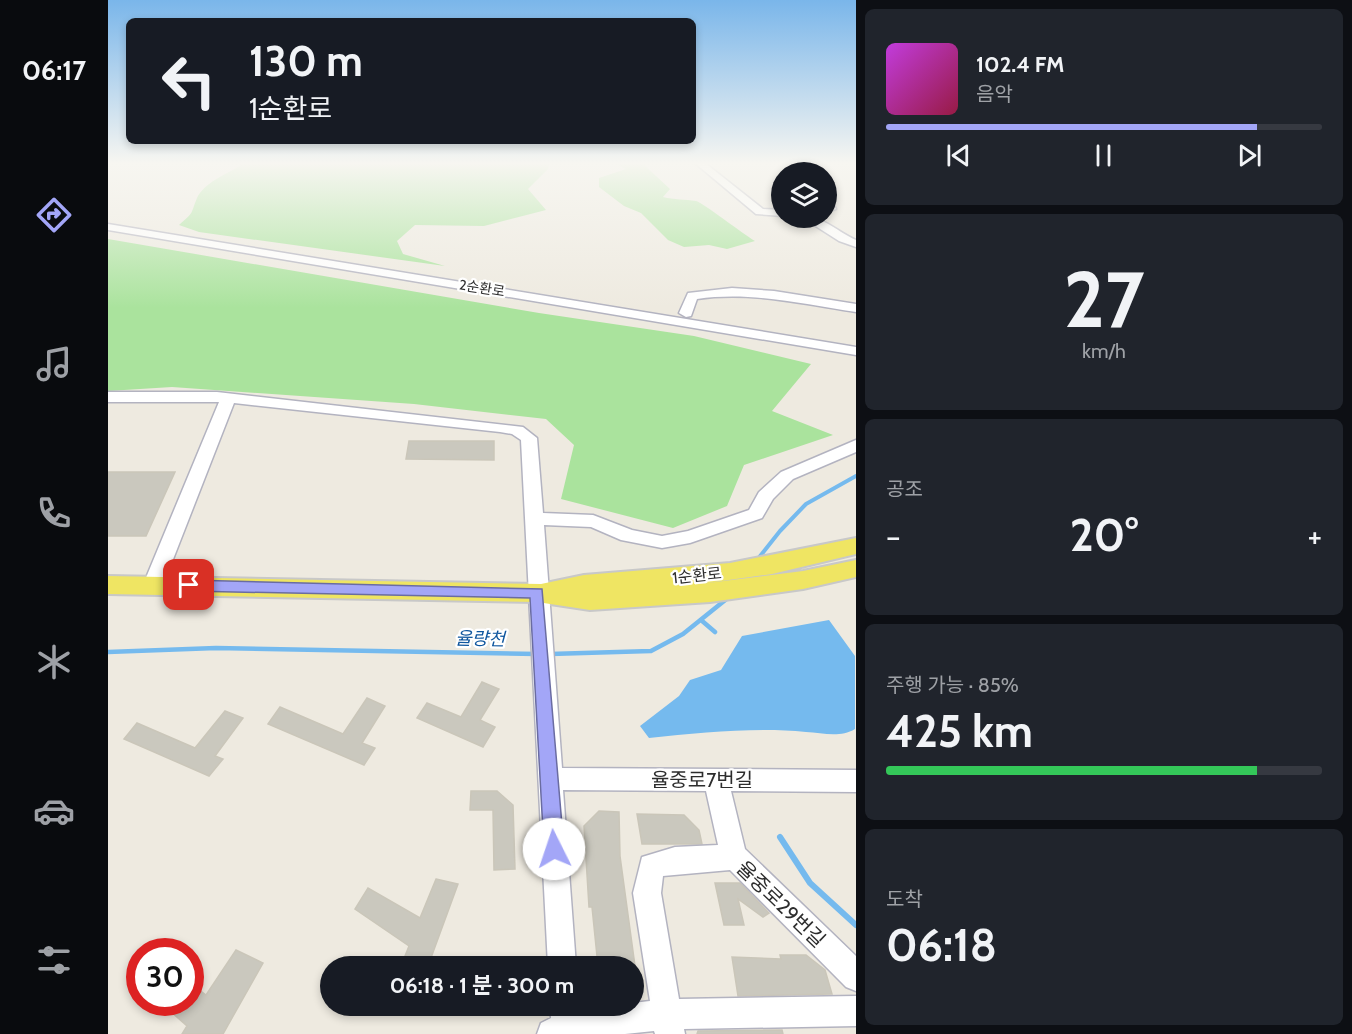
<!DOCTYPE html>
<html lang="ko">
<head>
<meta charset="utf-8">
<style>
  :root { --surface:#171b24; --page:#20242c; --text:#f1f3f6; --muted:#9ea1a6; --line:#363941; --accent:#a3a6f7 }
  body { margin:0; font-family:Cabin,"Noto Sans KR",sans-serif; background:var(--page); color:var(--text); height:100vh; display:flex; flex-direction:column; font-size:22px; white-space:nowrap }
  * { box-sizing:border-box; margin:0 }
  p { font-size:20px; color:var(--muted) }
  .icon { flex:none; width:33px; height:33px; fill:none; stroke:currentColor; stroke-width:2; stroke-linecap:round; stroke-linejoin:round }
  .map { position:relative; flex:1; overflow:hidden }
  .sheet { display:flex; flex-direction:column; gap:9px; padding:9px; background:#0d0f14; width:496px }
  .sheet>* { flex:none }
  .guide { position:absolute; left:18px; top:18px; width:570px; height:126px; border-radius:9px; box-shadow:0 3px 9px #0003; background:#171b24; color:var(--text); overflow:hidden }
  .tools { position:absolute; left:663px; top:162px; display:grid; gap:12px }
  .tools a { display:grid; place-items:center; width:66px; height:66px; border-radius:50%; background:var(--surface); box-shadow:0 3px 9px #0003; font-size:30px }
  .speed { position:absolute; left:18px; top:938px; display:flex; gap:12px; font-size:30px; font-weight:700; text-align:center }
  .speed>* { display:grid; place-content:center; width:78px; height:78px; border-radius:50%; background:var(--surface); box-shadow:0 3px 9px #0003; line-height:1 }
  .speed .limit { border:9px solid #d22; background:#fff; color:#111 }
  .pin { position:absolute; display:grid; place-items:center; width:51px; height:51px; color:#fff; margin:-26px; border-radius:12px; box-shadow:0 3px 9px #0006 }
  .me { position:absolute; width:66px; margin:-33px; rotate:356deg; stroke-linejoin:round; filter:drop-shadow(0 0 4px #0008) }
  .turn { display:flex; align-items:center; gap:21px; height:126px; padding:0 24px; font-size:27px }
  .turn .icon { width:78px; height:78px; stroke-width:2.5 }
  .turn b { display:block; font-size:42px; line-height:51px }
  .big { font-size:45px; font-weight:700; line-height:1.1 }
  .sheet .tile { flex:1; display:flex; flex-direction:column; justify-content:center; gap:9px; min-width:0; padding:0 21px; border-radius:9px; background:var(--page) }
  .sheet .dial { align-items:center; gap:0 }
  .dial b { font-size:78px; line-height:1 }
  .song { display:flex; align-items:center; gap:18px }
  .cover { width:72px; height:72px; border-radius:9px; background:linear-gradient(135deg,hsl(290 70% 55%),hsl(340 70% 35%)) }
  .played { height:6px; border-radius:3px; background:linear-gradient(90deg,var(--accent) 85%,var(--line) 85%) }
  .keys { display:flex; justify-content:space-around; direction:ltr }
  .heat { display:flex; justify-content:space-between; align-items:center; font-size:33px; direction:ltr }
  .charge { height:9px; border-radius:4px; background:linear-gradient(90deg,#34c759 85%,var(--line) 0) }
  .trip { position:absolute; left:212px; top:956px; width:324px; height:60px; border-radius:30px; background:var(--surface); box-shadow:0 3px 9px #0003; font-weight:700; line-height:60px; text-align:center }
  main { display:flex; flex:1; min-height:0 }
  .tabs { display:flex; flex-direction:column; width:108px; justify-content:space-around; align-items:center; background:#090b0e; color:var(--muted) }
  .tabs .icon { width:42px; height:42px }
  .tabs .active { color:var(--accent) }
  .tabs b { font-size:27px; color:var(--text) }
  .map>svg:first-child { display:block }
</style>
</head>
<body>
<main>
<nav class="tabs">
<b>06:17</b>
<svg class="icon active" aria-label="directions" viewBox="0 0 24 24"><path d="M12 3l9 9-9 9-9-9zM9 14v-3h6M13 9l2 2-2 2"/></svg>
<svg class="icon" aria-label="music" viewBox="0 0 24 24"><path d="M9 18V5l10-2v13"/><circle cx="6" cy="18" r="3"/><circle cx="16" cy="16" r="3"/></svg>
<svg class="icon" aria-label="phone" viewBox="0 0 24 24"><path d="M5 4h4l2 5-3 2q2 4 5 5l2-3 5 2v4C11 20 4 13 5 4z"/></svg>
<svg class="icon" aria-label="climate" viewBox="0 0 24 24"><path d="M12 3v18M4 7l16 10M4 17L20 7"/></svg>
<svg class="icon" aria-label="car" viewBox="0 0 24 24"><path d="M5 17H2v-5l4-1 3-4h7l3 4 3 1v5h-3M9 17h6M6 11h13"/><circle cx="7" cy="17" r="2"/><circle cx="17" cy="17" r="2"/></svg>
<svg class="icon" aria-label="filters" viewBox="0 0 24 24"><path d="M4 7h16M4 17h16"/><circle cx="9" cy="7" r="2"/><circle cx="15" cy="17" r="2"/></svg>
</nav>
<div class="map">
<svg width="748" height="1034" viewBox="0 0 748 1034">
  <rect width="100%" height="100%" fill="#eeeae0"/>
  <path fill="#aae39d" d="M131 163H441L440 169 420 189 438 210 376 226 307 225 289 241 295 254 337 266 91 232 71 225C87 211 82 215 89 198 96 183 118 174 132 166Z
    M506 163H534L562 189 555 197C566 200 577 199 588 201 594 202 635 234 647 241L619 249 601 245 576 247 560 240 533 213 516 206 491 187V178L518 169Z
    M0 239 431 313 586 336 703 364 664 411 725 435 636 465 619 506 565 528 453 499 466 445 438 419 306 404 64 387 0 391Z"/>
  <path fill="#75baee" d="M721 620 747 656V729C732 738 715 733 698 732 646 727 593 733 541 738L532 726 571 696 582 680 613 670 634 636Z"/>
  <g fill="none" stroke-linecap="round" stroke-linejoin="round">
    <path stroke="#75baee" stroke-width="4" d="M649 560 672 531 698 504 748 476"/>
    <path stroke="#75baee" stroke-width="4.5" d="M593 620 607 632
      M0 652 108 648 429 654
      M442 654 543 651 575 634 621 597"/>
    <path stroke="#75baee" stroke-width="6" d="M672 837 702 883 748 925"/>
  </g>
  <path fill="#cac8be" stroke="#cac6b9" stroke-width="1.5" d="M301 441H386V460L298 459Z
    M0 472H67L38 536H0Z
    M374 682 391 689 372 720 387 727 375 747 309 718 319 703 353 717Z
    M259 698 277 706 254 743 267 748 256 765 160 724 172 707 235 734Z
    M117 711 135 718 107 756 115 759 101 776 16 739 29 723 87 748Z
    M363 791H389L405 805 407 869 386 870 385 810H362Z
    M491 811 511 812 512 856 527 966H490L484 907H481L476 826Z
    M529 814 576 815 591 830 594 844H534Z
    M328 879 350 884 320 966H293L301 946 247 909 260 888 312 918Z
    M607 883H632L661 913 655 917 630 899 636 925H616Z
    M128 950 155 963 115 1034H74L79 1026 52 1002H82V983L98 995Z
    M672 955H698L717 970 724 994 630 996 624 957 673 959Z
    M674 1030 675 1034H589L590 1031Z"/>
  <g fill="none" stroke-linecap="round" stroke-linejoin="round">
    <g stroke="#b3b3c0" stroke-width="3">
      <path id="minor" d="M587 163H597L655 209 674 210V216L648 214Z
        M718 206 727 207 728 209 718 212Z
        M695 218C716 216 729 232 748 240V247L731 241Z
        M0 224 748 347V355L0 230Z
        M624 288 666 291 748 304V312C695 304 642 291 589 299L583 316 578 317 571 313 580 293Z
        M0 392H109L415 427 429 438 435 513 485 515 524 530 554 536 580 531 641 510 651 492 673 472 748 440V452L685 479 665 499 654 518 582 543 554 548 513 540 483 527 436 525 454 768 748 770V792L623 791 637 849 748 956V991L738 987 622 870 555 876 553 893 571 999 748 996V1026L576 1029 577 1034H547L546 1031 517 1034H429L433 1023 443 1018 442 1005H472V1009L542 1001 525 893 534 857 567 847 610 845 598 791 455 790 468 966H440L413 440 404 434 392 432 126 403 55 585 52 590H38L35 585 111 402H0Z"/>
    </g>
    <g stroke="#c8c8c8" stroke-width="4">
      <path id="major" d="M748 538V554L664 574 592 584 695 571 748 560V577L695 589 602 602 482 610 429 602 0 594V576L433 584 476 575 622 563Z"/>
    </g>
    <use href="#minor" fill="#fff" fill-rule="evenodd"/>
    <use href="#major" fill="#efe563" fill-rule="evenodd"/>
  </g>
  <linearGradient id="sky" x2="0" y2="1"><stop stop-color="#7ab6ea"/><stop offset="0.53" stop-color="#f7f6f1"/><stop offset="1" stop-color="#f7f6f1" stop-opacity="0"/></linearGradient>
  <rect width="748" height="308" fill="url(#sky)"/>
  <path fill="#a3a6f7" stroke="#6a6ca1" stroke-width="1.5" d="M81 580 434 589 456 849 453 856 446 859 439 856 436 849 422 598 81 591 73 585Z"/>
  <g text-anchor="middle" stroke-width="4.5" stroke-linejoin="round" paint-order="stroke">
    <g font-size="14" fill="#2d2d2d" stroke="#fff">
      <text transform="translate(374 288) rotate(9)" y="5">2순환로</text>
    </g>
    <g font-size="16" fill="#2d2d2d" stroke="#fff">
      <text transform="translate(589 575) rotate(-6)" y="6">1순환로</text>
    </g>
    <g font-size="18" font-style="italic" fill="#0f569e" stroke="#fff">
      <text transform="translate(372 639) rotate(1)" y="6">율량천</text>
    </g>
    <g font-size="20" fill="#2d2d2d" stroke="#fff">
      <text x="594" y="787">율중로7번길</text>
      <text transform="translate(673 904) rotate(44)" y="7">율중로29번길</text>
    </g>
  </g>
</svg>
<div class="tools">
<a><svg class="icon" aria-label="layers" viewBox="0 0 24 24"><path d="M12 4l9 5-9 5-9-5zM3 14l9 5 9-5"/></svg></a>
</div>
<div class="speed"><div class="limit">30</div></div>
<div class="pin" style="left:81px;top:585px;background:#d93025"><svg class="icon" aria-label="arrive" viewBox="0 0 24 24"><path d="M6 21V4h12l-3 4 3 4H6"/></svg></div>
<svg class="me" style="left:446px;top:849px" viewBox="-20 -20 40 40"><circle r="19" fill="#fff"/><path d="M0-13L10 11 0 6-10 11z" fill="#a3a6f7"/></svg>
<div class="trip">06:18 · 1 분 · 300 m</div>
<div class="guide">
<div class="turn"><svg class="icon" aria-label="left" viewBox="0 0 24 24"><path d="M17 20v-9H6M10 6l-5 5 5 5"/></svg><div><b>130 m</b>1순환로</div></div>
</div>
</div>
<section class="sheet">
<div class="tile">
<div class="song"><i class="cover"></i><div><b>102.4 FM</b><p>음악</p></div></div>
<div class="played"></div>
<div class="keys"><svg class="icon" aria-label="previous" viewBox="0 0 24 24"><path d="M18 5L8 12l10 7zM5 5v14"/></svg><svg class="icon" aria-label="pause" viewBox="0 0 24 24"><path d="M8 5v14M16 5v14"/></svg><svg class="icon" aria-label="next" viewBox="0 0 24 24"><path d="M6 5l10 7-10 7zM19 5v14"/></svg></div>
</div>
<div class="tile dial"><b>27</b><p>km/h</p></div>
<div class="tile"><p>공조</p>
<div class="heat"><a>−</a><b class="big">20°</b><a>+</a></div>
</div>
<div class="tile"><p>주행 가능 · 85%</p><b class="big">425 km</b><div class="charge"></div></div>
<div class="tile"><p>도착</p><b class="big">06:18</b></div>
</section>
</main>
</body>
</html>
